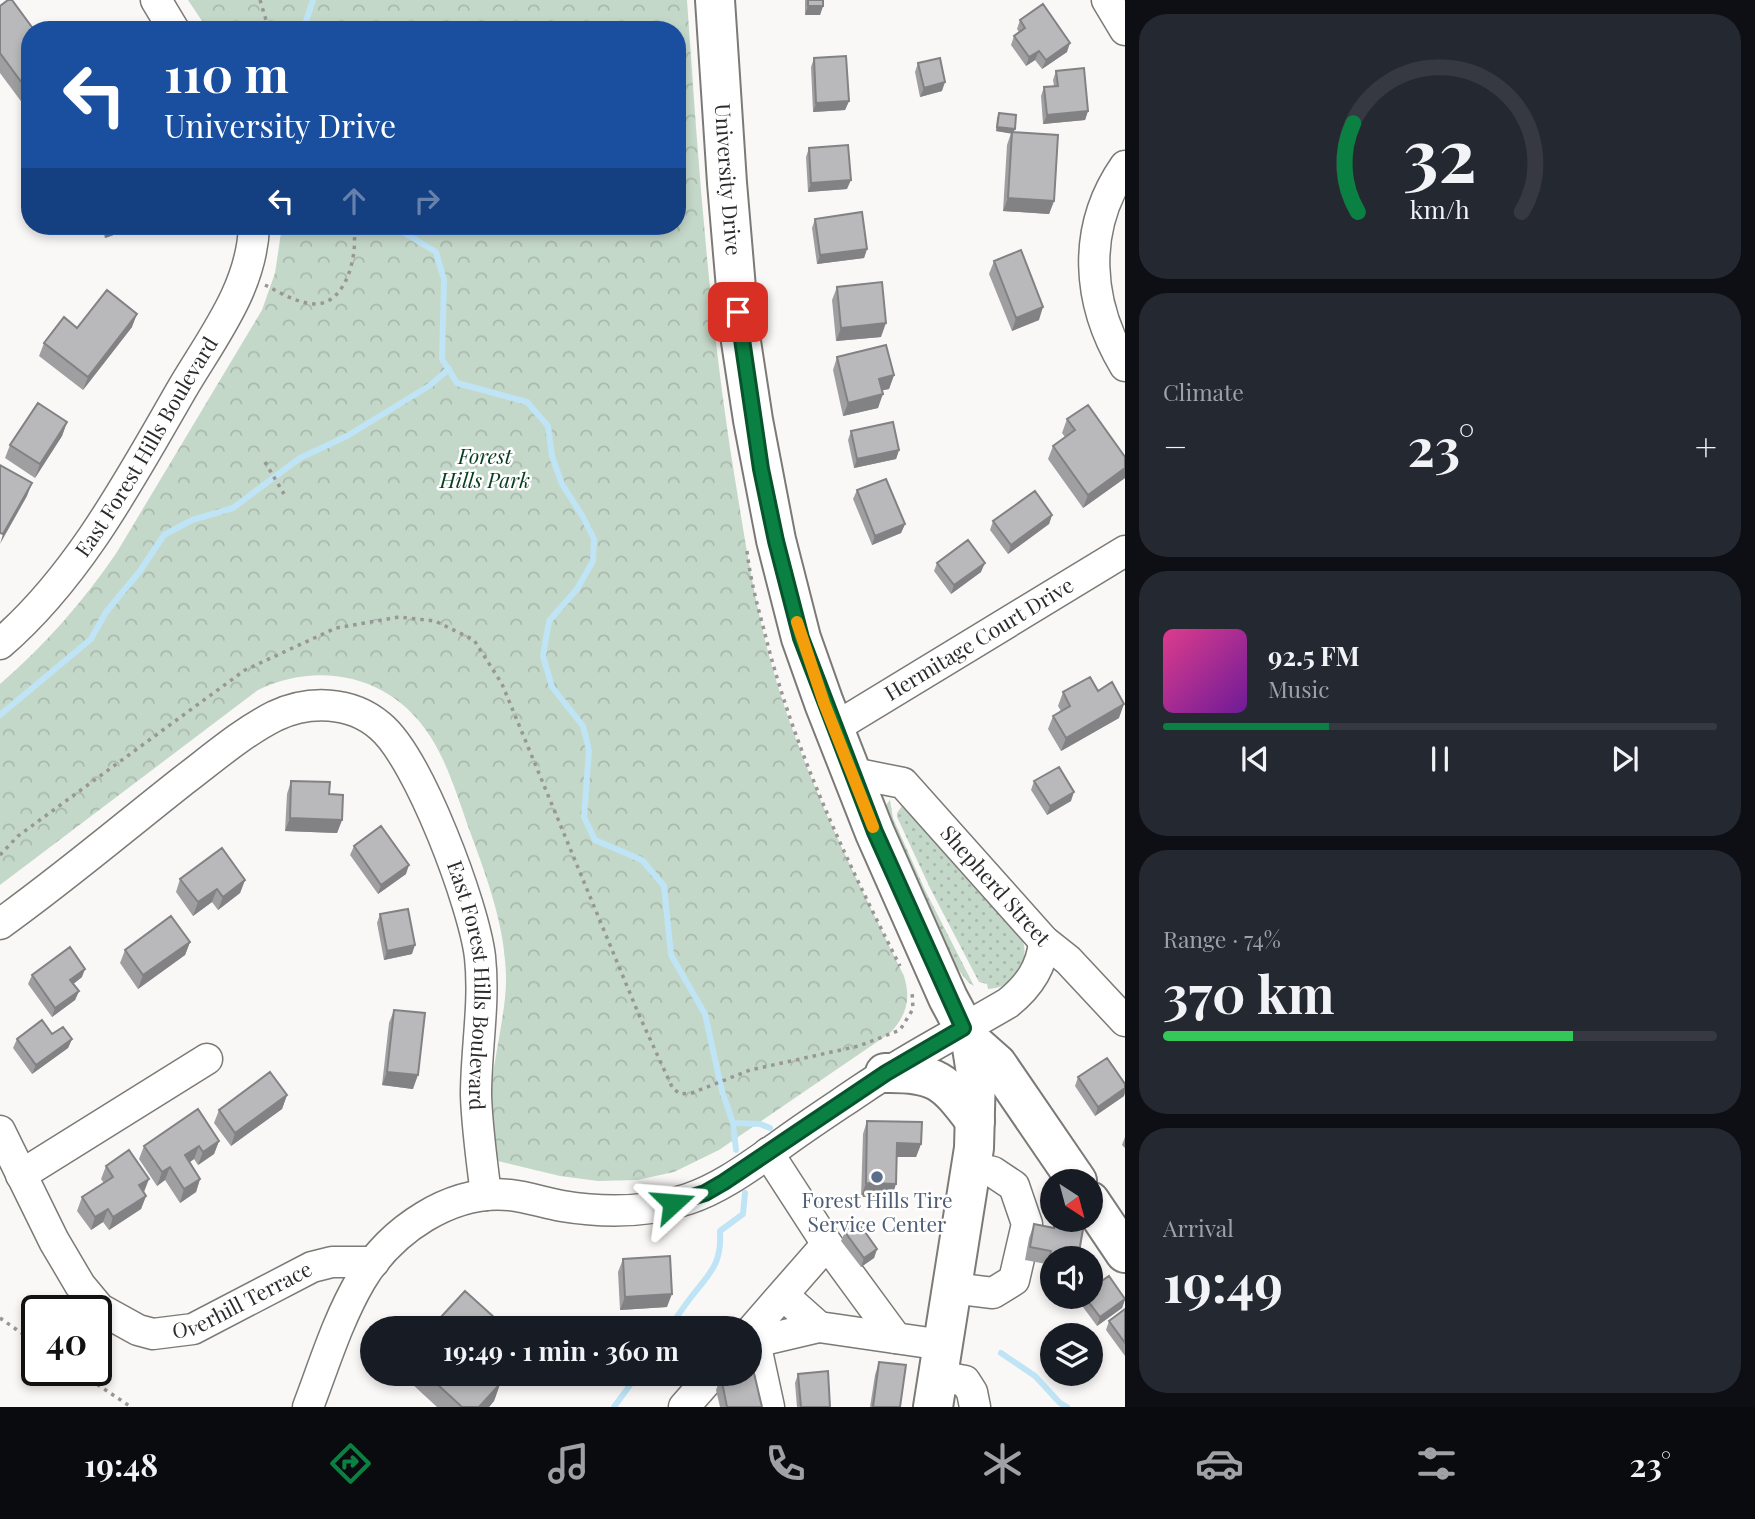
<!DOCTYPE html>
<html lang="en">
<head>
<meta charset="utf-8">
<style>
  :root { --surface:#171b24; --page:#242831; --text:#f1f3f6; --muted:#9ea1a6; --line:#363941; --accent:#0b8043 }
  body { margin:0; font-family:"Playfair Display",serif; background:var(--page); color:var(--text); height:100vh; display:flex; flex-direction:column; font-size:26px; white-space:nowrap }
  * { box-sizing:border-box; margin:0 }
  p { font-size:23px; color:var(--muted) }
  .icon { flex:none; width:38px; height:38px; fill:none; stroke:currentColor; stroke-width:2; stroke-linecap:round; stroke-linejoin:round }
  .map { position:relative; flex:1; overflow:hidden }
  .details { display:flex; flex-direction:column; gap:14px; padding:14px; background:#0d0f14; width:630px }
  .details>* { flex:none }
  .guide { position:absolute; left:21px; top:21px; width:665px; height:214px; border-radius:28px; box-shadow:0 4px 10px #0003; background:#1a4fa0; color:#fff; overflow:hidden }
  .needle { width:46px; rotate:144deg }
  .fabs { position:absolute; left:1040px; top:1169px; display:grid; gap:14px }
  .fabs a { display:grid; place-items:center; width:63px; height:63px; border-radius:50%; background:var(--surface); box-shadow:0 4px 10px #0003; font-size:35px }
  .speed { position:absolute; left:21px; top:1295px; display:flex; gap:14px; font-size:35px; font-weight:700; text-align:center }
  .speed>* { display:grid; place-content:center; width:91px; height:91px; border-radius:50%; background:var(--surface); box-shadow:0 4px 10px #0003; line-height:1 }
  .speed .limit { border:4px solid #111; border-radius:10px; background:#fff; color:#111 }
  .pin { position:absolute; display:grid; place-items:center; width:60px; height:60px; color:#fff; margin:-30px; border-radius:14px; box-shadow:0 4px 10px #0006 }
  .me { position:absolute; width:77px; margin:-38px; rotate:71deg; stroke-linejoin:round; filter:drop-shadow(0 0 5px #0008) }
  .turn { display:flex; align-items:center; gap:24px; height:147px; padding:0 28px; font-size:32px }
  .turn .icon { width:91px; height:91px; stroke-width:2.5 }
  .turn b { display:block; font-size:49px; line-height:60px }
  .lanes { display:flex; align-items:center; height:66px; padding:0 28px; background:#0003; justify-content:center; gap:35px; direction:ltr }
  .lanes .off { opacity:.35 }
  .big { font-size:52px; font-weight:700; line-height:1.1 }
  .details .widget { flex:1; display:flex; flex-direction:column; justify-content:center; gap:10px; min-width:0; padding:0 24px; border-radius:28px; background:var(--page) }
  .details .dial { align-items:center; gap:0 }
  .dial svg { height:182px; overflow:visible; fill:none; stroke:var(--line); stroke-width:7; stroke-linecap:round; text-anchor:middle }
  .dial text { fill:var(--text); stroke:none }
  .song { display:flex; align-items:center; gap:21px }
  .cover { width:84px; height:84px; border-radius:10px; background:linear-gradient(135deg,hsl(330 70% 55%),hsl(280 70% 35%)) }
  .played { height:7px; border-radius:4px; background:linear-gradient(90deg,var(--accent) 30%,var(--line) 30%) }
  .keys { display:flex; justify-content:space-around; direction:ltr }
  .heat { display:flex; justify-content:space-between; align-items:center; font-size:38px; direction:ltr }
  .charge { height:10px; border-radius:5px; background:linear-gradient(90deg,#34c759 74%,var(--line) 0) }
  .trip { position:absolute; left:360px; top:1316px; width:402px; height:70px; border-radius:35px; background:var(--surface); box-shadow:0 4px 10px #0003; font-weight:700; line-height:70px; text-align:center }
  .dock { display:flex; height:112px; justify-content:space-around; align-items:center; background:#090b0e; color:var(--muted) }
  .dock .icon { width:49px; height:49px }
  .dock .current { color:var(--accent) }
  .dock b { font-size:32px; color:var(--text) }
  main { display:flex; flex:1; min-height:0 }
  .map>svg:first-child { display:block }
</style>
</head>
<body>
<main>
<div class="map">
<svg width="1125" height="1407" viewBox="0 0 1125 1407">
  <defs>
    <pattern id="grass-dots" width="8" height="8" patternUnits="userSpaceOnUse" patternTransform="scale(1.75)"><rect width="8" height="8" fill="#c4d8c9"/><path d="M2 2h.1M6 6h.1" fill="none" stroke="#a9baad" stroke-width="1.8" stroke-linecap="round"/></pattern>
    <pattern id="park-crowns" width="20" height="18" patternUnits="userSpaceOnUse" patternTransform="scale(1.75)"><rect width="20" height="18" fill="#c4d8c9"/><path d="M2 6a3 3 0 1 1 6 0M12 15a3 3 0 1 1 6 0" fill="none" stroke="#a9baad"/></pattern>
  </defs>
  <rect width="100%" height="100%" fill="#faf8f6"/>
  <path fill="url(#grass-dots)" d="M890 800 893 818 925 890 974 986C949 974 897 841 883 809Z
    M904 803 1022 938C1031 963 1015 988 988 989L987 984 979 982 930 888 897 817V813Z"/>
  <path fill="url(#park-crowns)" d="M188 0H687C698 160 709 320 735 479 746 546 756 614 776 680 807 783 857 880 904 976 911 999 907 1015 890 1033L719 1150 674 1172 637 1180 598 1181 560 1176 498 1161C474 1114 507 1030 506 977 505 925 487 878 469 829 458 798 448 764 430 736 392 676 320 660 258 690L0 885V684C45 645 83 602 117 552L262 310 275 273 282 226H677V30H208Z"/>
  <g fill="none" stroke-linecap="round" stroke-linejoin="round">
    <path stroke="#bfe4f5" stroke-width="6" d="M303 30 313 0
      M393 226 436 252 444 280 442 359 457 383 527 402 548 426 552 456 562 484 583 517 594 539 593 561 577 589 549 621 543 656 552 687 583 726 589 750 584 817 595 840 642 860 664 886 671 955 705 1014 722 1091 733 1123 736 1150
      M0 715 91 639 106 612 140 571 164 535 192 520 233 508 300 458 347 436 429 386 449 369
      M733 1123 760 1124 770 1128
      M669 1328C677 1317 684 1306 692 1296 711 1272 722 1263 720 1231L743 1214 745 1193
      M1001 1353 1035 1376 1060 1403 1067 1407
      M614 1407 638 1374"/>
    <g stroke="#7b7a77" stroke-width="33">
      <g id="minor">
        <path d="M156 0 174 30"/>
        <path d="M1107 0 1125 30"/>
        <path d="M1125 166C1081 229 1087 303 1125 366"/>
        <path id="s1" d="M0 644C79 576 130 479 182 389 212 338 252 288 254 226"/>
        <path id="s2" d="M834 728 1125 551"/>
        <path id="s3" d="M853 773 903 783 1044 941 1068 960 1125 1021"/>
        <path id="s4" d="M0 924C63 879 123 828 184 780 213 758 243 732 275 716 309 700 351 701 380 726 419 758 474 906 480 957 485 1003 476 1049 476 1095 477 1128 482 1162 486 1195"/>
        <path id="s5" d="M0 1131 54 1241 80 1285 100 1309 138 1330 153 1334 193 1329 312 1267 332 1262H374"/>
        <path d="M768 1153 827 1244 896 1338"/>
        <path d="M21 1175 207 1059"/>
        <path d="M952 1288 993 1293 1014 1280 1027 1224 1014 1186 993 1172 971 1167"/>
        <path d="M783 1295 819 1327 943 1345"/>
        <path d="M751 1331 827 1244"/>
        <path d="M755 1342 769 1407"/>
        <path d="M751 1343 819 1327"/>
        <path d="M938 1376 965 1381 972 1392 975 1407"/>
        <path d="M308 1407C324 1365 338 1319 361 1280 391 1230 451 1189 510 1195 528 1197 545 1203 562 1206 604 1213 647 1213 688 1199 721 1188 750 1166 779 1146 806 1126 834 1108 862 1089 909 1057 959 1032 1008 1003 1028 987 1042 968 1044 941"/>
        <path d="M684 1407 713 1374"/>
      </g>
    </g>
    <g stroke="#7b7a77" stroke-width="42">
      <g id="major">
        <path id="s6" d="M715 0 727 183 740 335 753 420 776 540 801 638 824 703 875 833 948 998 971 1041 976 1073 974 1148 933 1407"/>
        <path d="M971 1041 997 1064 1077 1181"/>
        <path d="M885 1073C936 1072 945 1081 975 1121"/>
        <path d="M1090 1201 1125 1253"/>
      </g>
    </g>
    <path stroke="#989795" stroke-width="3.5" stroke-dasharray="3.5 5" stroke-linecap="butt" d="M260 0 269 30
      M265 285C281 293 298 304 317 304 348 302 359 250 353 226
      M265 462 284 494
      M747 551C750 578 757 604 764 630 793 748 845 858 900 966
      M0 855 18 836 245 670 336 628 399 617 435 621 474 640 502 684 639 1015 673 1089 681 1094 692 1093 750 1070 859 1046 900 1030 913 1009 912 991
      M0 1318 37 1344
      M96 1357 105 1340
      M76 1370 131 1407"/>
    <use href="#minor" stroke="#fff" stroke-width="30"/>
    <use href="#major" stroke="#fff" stroke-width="38"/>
  </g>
  <path fill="#9f9fa2" d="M805 0H823V6L820 15H805Z
    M0 6 30 30V105L26 108 0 73Z
    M1020 20 1067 52 1042 69 1035 60 1026 66 1011 45 1014 36 1019 32 1017 29Z
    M814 58 849 101 845 110 813 112 811 67Z
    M918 63 942 91 920 97 915 72Z
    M1056 71 1088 111 1085 120 1043 124 1041 96 1044 87 1054 86 1053 80Z
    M999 113 1014 132 1054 201 1049 214 1003 211 1007 145 1011 133 996 131 997 118Z
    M809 148 847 189 808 192 806 157Z
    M815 219 867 249 864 258 817 264 812 228Z
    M101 226H139L105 238Z
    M994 261 1039 320 1012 331 989 274Z
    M837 287 881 337 836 341 832 300Z
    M132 327 83 390 39 356 44 343 77 328Z
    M837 357 894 375 889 389 882 390 878 408 843 416 833 370Z
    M1067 419 1125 457V478L1083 508 1048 459 1053 446 1065 437 1062 433Z
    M67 422 62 436 35 478 5 458 10 445Z
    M851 431 899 450 896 459 854 468 848 440Z
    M857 490 905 524 901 533 872 545 853 499Z
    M1052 515 1049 524 1008 554 990 530 993 521Z
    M937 563 981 572 951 594 934 571Z
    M1098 691 1119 718 1061 751 1048 729 1053 716 1061 711 1058 706 1063 692Z
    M291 781 329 794 342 820 337 833 285 831 287 794Z
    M1034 781 1071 801 1047 815 1031 790Z
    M354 846 406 874 378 894 350 855Z
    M180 879 245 880 240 893 218 910 212 902 193 916 176 892Z
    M380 914 412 954 384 960 377 923Z
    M190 942 185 955 138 989 120 963 125 950Z
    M32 975 82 977 73 984 79 991 75 1000 52 1017 28 984Z
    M394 1010 413 1089 382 1085 389 1023Z
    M52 1034 72 1039 68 1048 32 1074 13 1048 17 1039Z
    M1078 1077 1125 1084V1093L1124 1096 1095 1116 1075 1086Z
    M287 1095 282 1109 231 1146 214 1123 219 1110Z
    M867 1121 921 1144 916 1157H897L892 1197H861L863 1134Z
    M1125 1137V1148L1122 1145Z
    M219 1141 214 1154 198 1165 194 1159 190 1162 200 1179 196 1192 180 1203 165 1180 157 1186 139 1159 144 1146Z
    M106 1166 143 1192 146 1196 141 1209 109 1230 103 1222 91 1230 77 1211 82 1197 104 1183 101 1179Z
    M1034 1224 1053 1228 1054 1224 1052 1258V1285L1043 1284 1046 1264 1025 1260 1029 1238Z
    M845 1232 877 1249 874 1258 861 1267 841 1241Z
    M623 1259 667 1307 620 1310 618 1272Z
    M1083 1297 1125 1299V1300L1122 1308 1097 1326 1080 1303Z
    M1125 1309V1356L1106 1330 1109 1321Z
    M441 1317 506 1328H437Z
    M879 1362 900 1407H870L875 1375Z
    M415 1374H489L500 1384 494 1401 489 1407H437L411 1383Z
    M798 1374 830 1407H797L795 1383Z
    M721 1377 762 1407H720L716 1390Z"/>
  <path fill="#828284" d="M808 6H823L820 15H805Z
    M1070 43 1067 52 1042 69 1046 60Z
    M1039 51 1035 60 1026 66 1029 57Z
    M945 82 942 91 920 97 924 88Z
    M30 97V105L26 108Z
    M849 101 845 110 813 112 816 103Z
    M1088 111 1085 120 1043 124 1047 115Z
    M997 127 1015 129 1013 134 996 131Z
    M851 180 847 189 808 192 811 183Z
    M1008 198 1054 201 1049 214 1003 211Z
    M109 226H139L105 238Z
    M867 249 864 258 817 264 820 255Z
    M1043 307 1039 320 1012 331 1016 318Z
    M137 314 132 327 83 390 88 377Z
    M886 323 881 337 836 341 841 328Z
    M894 375 889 389 875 392 879 379Z
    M883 394 878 408 843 416 848 403Z
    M67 422 62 436 35 478 40 464Z
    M899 450 896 459 854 468 857 459Z
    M1125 468V478L1083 508 1088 495Z
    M32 483 27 496 0 544 3 534Z
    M1052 515 1049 524 1008 554 1011 545Z
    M905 524 901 533 872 545 875 536Z
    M985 563 981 572 951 594 954 585Z
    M1124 704 1119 718 1061 751 1066 738Z
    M1074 792 1071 801 1047 815 1050 806Z
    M290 818 342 820 337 833 285 831Z
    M409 865 406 874 378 894 381 885Z
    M245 880 240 893 218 910 223 897Z
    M217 889 212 902 193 916 198 902Z
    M190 942 185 955 138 989 143 975Z
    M415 945 412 954 384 960 387 951Z
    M85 969 82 977 67 989 70 980Z
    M79 991 75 1000 52 1017 55 1008Z
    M72 1039 68 1048 32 1074 36 1065Z
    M387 1072 418 1075 413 1089 382 1085Z
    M1125 1088 1124 1096 1095 1116 1098 1107Z
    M287 1095 282 1109 231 1146 235 1133Z
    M219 1141 214 1154 198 1165 203 1152Z
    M897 1143 921 1144 916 1157H893Z
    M199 1146 194 1159 180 1169 185 1155Z
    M170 1167 165 1180 157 1186 162 1172Z
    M149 1179 144 1192 139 1185Z
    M200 1179 196 1192 180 1203 184 1189Z
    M866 1183 896 1184 892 1197H861Z
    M146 1196 141 1209 109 1230 113 1217Z
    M108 1209 103 1222 91 1230 95 1217Z
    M877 1249 874 1258 861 1267 864 1258Z
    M672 1294 667 1307 620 1310 625 1297Z
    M1125 1299 1122 1308 1097 1326 1100 1317Z
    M500 1384 494 1401 489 1407H479Z"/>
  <path fill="#b9b9bc" stroke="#828284" stroke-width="2" d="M8 0H12L34 30H30V94L0 53V6Z
    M808 0H823V6H808Z
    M1043 4 1070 43 1046 60 1039 51 1029 57 1014 36 1025 28 1020 20Z
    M846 56 849 101 816 103 814 58Z
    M940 58 945 82 924 88 918 63Z
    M1084 68 1088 111 1047 115 1044 87 1058 86 1056 71Z
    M999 113 1016 115 1015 129 997 127Z
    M1012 132 1058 135 1054 201 1008 198Z
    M848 145 851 180 811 183 809 148Z
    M862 212 867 249 820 255 815 219Z
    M1021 250 1043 307 1016 318 994 261Z
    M882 282 886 323 841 328 837 287Z
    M107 290 137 314 88 377 44 343 64 317 77 328Z
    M886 345 894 375 879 379 883 394 848 403 837 357Z
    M38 403 67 422 40 464 10 445Z
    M1088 405 1125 457V468L1088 495 1053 446 1075 430 1067 419Z
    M893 422 899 450 857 459 851 431Z
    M0 465 32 483 3 534 0 533Z
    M886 479 905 524 875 536 857 490Z
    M1035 491 1052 515 1011 545 993 521Z
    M968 540 985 563 954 585 937 563Z
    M1090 677 1098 691 1112 682 1124 704 1066 738 1053 716 1070 706 1063 692Z
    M1059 767 1074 792 1050 806 1034 781Z
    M291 781 330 782 329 794 343 795 342 820 290 818Z
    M381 826 409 865 381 885 354 846Z
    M222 848 245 880 223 897 217 889 198 902 180 879Z
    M408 909 415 945 387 951 380 914Z
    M171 916 190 942 143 975 125 950Z
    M70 947 85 969 70 980 79 991 55 1008 32 975Z
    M394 1010 425 1013 418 1075 387 1072Z
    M42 1020 52 1034 63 1027 72 1039 36 1065 17 1039Z
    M1107 1058 1125 1084V1088L1098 1107 1078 1077Z
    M270 1072 287 1095 235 1133 219 1110Z
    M198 1109 219 1141 203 1152 199 1146 185 1155 200 1179 184 1189 170 1167 162 1172 144 1146Z
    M867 1121 922 1122 921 1144 897 1143 896 1184 866 1183Z
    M129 1150 149 1179 139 1185 146 1196 113 1217 108 1209 95 1217 82 1197 113 1177 106 1166Z
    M858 1222 877 1249 864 1258 845 1232Z
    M1034 1224 1054 1228V1224L1083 1229 1078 1258H1052V1271L1048 1270 1051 1251 1030 1247Z
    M670 1256 672 1294 625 1297 623 1259Z
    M1109 1276 1125 1299 1100 1317 1085 1297H1090V1289Z
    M465 1291 506 1328H453L441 1317Z
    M1125 1309V1343L1109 1321Z
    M879 1362 906 1365 900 1407H873Z
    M753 1369 762 1407H727L721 1377 733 1374H751V1370Z
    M828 1371 830 1407H801L798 1374Z
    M426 1374H489L500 1384 479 1407H462Z"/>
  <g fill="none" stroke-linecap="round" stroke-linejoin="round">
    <g stroke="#07532c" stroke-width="18">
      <path id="route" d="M673 1203 705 1193 724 1182 886 1073 963 1028 875 832 801 638 776 541 761 469 738 312"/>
    </g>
    <use href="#route" stroke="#0b8043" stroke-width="12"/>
    <path stroke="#f59e0b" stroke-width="12" d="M797 622 824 703 873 827"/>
  </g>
  <circle fill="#5c6f8a" stroke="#fff" stroke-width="2.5" cx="877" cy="1177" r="7"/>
  <g text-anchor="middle" stroke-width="5" stroke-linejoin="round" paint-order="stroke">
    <g font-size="21" fill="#2d2c2b" stroke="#fff">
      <text dy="7" stroke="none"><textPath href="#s6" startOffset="180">University Drive</textPath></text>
      <text dy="7" stroke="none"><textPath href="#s1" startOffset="247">East Forest Hills Boulevard</textPath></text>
      <text dy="7" stroke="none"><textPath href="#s2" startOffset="170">Hermitage Court Drive</textPath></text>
      <text dy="7" stroke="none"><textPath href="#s3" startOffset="189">Shepherd Street</textPath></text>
      <text dy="7" stroke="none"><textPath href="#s4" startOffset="738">East Forest Hills Boulevard</textPath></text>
      <text dy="7" stroke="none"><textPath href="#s5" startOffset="360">Overhill Terrace</textPath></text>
    </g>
    <g font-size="21" font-style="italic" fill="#073e20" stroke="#fff">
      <text x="485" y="464">Forest<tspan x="485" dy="24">Hills Park</tspan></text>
    </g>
    <g font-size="21" fill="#4e5e75" stroke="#fff">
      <text x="877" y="1208">Forest Hills Tire<tspan x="877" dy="24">Service Center</tspan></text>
    </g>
  </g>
</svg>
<div class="fabs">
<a><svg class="needle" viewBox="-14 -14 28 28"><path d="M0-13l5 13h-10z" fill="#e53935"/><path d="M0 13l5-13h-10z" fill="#9ea1a6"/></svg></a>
<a><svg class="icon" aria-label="sound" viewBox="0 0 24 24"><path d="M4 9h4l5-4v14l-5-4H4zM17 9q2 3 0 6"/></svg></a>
<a><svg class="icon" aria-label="layers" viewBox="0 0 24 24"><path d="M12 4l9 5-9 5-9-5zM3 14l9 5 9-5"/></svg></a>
</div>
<div class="speed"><div class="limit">40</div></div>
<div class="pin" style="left:738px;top:312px;background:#d93025"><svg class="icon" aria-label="arrive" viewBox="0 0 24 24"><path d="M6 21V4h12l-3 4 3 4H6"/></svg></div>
<svg class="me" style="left:673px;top:1203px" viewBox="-20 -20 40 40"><path d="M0-17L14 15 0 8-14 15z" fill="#0b8043" stroke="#fff" stroke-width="4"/></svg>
<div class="trip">19:49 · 1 min · 360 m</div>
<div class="guide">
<div class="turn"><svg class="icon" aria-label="left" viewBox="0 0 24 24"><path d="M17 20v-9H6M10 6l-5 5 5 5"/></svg><div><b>110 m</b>University Drive</div></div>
<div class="lanes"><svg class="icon" aria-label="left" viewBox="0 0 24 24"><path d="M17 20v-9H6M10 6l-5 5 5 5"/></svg><svg class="icon off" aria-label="ahead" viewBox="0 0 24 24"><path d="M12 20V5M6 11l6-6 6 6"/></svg><svg class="icon off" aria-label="right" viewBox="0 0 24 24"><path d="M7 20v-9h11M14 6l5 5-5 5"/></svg></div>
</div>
</div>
<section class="details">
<div class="widget dial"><svg viewBox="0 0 100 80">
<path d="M14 69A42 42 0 1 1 86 69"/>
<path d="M14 69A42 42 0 0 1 12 30" stroke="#0b8043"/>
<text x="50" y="56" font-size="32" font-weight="700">32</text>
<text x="50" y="72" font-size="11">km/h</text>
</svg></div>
<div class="widget"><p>Climate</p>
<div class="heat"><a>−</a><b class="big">23°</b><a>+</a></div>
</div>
<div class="widget">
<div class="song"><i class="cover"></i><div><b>92.5 FM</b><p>Music</p></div></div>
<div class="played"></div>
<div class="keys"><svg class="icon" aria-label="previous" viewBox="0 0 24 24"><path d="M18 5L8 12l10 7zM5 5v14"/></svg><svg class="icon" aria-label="pause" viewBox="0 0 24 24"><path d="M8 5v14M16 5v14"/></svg><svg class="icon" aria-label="next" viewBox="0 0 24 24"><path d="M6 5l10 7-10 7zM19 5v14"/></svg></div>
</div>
<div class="widget"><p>Range · 74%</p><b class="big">370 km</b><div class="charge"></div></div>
<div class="widget"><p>Arrival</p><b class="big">19:49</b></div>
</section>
</main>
<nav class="dock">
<b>19:48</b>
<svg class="icon current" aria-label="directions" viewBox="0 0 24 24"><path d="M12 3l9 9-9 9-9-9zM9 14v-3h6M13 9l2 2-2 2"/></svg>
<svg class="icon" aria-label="music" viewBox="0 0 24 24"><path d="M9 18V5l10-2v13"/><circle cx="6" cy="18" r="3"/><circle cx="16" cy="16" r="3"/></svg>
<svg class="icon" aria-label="phone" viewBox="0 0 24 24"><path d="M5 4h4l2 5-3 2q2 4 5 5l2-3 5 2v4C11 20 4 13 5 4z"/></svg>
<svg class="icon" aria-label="climate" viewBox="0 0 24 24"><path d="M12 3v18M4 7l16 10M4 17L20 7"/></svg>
<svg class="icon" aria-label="car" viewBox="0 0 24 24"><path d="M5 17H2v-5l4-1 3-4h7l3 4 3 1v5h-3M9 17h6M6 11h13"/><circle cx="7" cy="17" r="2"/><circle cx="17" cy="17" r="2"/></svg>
<svg class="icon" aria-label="filters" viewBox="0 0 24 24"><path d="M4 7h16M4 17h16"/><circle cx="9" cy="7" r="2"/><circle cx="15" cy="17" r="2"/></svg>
<b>23°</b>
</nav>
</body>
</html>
